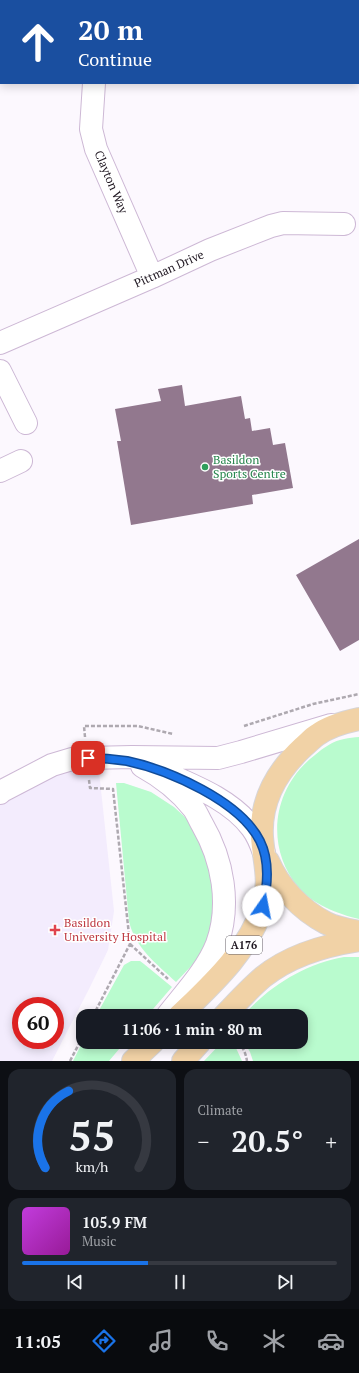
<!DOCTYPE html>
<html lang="en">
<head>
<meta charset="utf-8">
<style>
  :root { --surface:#171b24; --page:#20242c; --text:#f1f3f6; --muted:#9ea1a6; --line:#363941; --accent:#1a73e8 }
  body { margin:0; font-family:"PT Serif",serif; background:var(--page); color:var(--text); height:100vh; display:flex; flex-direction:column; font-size:15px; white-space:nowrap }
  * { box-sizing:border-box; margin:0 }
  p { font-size:13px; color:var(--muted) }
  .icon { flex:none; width:22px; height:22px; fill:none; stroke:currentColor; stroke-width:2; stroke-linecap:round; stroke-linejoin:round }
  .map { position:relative; height:1061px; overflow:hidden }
  .sheet { display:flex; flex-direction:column; gap:8px; padding:8px; background:#0d0f14; flex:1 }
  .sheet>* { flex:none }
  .hud { position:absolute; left:0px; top:0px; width:359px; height:84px; box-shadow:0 2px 10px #0003; background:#1a4fa0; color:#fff; overflow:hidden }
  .speed { position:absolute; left:12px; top:997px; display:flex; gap:8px; font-size:20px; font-weight:700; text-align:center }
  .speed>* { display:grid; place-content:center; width:52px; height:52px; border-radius:50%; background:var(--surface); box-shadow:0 2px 10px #0003; line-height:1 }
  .speed .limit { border:6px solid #d22; background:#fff; color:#111 }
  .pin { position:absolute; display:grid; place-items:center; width:34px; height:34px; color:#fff; margin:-17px; border-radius:8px; box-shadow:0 2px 6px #0006 }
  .me { position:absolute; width:44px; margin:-22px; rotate:12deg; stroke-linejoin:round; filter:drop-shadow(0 0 3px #0008) }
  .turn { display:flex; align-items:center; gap:14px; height:84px; padding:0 12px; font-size:18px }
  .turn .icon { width:52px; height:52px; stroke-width:2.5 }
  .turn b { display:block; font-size:28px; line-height:34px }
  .big { font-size:30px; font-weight:700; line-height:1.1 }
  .sheet .widget { flex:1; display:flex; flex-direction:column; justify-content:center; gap:6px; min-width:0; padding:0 14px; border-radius:12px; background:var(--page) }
  .sheet .dial { align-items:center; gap:0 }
  .dial svg { height:104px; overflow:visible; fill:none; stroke:var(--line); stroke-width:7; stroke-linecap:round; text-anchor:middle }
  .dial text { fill:var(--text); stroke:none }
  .song { display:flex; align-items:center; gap:12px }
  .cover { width:48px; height:48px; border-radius:6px; background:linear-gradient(135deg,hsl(290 70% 55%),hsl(300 70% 35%)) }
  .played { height:4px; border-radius:2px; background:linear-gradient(90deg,var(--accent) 40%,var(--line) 40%) }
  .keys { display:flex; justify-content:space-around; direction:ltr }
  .heat { display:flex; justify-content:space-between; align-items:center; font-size:22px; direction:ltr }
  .sheet .tiles { flex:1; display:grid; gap:8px; grid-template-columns:1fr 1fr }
  .widget:last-child { grid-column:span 2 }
  .trip { position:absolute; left:76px; top:1009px; width:232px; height:40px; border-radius:12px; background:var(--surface); box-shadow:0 2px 10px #0003; font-weight:700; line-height:40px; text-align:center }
  .dock { display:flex; height:64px; justify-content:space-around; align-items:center; background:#090b0e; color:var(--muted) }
  .dock .icon { width:28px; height:28px }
  .dock .on { color:var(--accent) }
  .dock b { font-size:18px; color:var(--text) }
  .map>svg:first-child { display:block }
</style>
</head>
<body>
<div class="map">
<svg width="359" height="1061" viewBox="0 0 359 1061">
  <rect width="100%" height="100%" fill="#fcf8fe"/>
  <path fill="#f3ecfd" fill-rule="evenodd" d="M98 762 114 911 108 950 89 989 52 1061H0V794L55 768ZM21 1006H55V1040H21Z"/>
  <path fill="#b9fbce" d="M359 737V919C338 914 312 904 298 887 264 845 273 787 315 755 323 748 333 741 344 739 349 738 354 737 359 737Z
    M116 783H124L151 792 174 807 186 818 196 830 216 889 211 935 198 959 176 982C157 964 135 948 129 921Z
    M344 957H359V1061H253L250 1052 244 1042H301V1016H243C269 986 305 964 344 957Z
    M131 961H140L144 964 172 987 147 1016H96L124 965Z
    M83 1041V1042H125L109 1061H73Z
    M222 1042H231L236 1048 242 1061H204Z"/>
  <path fill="#92788e" d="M182 385 185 406 241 396 245 419 250 418 252 431 270 428 273 445 285 443 293 488 252 495 253 504 131 525 117 441H121L115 409 161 401 158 389Z
    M359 539V640L340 651 296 575Z"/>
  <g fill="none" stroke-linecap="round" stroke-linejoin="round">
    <g stroke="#cdb8d5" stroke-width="24">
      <path id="minor" d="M185 1 186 0
        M0 7H1
        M358 47H359
        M94 83 91 129 96 149 152 277
        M0 343 152 277 210 250 271 226 283 223 344 224
        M0 371 26 423
        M0 471 21 461
        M142 766C162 777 179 790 193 808 197 813 199 819 202 824 223 860 231 905 217 944 207 970 184 994 167 1016
        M167 774C197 787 232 801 252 828 258 836 261 844 264 853
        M0 793 2 791 52 765 72 759 88 758 132 757 218 758 241 752 331 725"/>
    </g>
    <g stroke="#d7d5d7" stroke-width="24">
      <path id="major" d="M268 861C279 887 301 910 326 923 336 928 348 930 359 932
        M179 1016C212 984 248 952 263 906 271 880 264 863 262 837 260 801 277 771 303 747 308 743 312 738 317 735 329 726 344 722 359 719
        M224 1016C236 1003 249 989 263 977 289 956 326 945 359 940
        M133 1061 153 1042
        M183 1061 200 1042"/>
    </g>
    <path stroke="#aea9b0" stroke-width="2.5" stroke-dasharray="4 2" stroke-linecap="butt" d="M244 726 313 704 359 694
      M85 737 84 726H138L173 734
      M89 780 90 788 113 789 130 944 93 1016
      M130 944 168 979
      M238 1042C243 1047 246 1054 247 1061
      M70 1061 83 1036"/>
    <use href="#minor" stroke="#fff" stroke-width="22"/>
    <use href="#major" stroke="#f1d2a6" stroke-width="22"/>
  </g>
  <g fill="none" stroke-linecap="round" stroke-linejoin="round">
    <g stroke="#114b97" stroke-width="10">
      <path id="route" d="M88 758C101 758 114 759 127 761 169 770 240 801 260 841 270 861 268 884 263 906"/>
    </g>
    <use href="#route" stroke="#1a73e8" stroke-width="7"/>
  </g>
  <circle fill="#2e9e5b" stroke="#fff" stroke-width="1.5" cx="205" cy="467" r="4"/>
  <path fill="#e0444e" stroke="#fff" stroke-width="1.5" d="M53 924h4v4h4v4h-4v4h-4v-4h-4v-4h4z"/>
  <g text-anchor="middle" stroke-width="3" stroke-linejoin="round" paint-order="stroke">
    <rect fill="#fff" stroke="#625d64" stroke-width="1" x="226" y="936" width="36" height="18" rx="3"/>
    <g font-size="11" font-weight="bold" fill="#1f1721">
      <text x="244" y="949">A176</text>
    </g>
    <g font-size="12" fill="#1f1721" stroke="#fff">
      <text transform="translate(111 182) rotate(67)" y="4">Clayton Way</text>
      <text transform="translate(169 269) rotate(-24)" y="4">Pittman Drive</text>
    </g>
    <g font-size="12" fill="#27864d" stroke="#fff" text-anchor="start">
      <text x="213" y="464">Basildon<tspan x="213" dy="14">Sports Centre</tspan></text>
    </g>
    <g font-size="12" fill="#be3a42" stroke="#fff" text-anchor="start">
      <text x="64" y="927">Basildon<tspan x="64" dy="14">University Hospital</tspan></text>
    </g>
  </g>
</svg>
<div class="speed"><div class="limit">60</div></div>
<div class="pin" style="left:88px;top:758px;background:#d93025"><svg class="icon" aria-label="arrive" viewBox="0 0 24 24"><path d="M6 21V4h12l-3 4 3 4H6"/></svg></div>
<svg class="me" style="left:263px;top:906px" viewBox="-20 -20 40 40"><circle r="19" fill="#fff"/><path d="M0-13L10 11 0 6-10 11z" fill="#1a73e8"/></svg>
<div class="trip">11:06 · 1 min · 80 m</div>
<div class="hud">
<div class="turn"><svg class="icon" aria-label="ahead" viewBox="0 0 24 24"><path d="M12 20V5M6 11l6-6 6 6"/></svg><div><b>20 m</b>Continue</div></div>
</div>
</div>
<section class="sheet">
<div class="tiles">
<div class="widget dial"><svg viewBox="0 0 100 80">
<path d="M14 69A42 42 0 1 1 86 69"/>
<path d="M14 69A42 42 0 0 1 32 10" stroke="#1a73e8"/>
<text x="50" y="56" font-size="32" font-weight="700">55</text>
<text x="50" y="72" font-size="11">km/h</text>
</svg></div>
<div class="widget"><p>Climate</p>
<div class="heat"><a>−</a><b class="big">20.5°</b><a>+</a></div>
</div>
<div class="widget">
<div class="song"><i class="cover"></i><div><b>105.9 FM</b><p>Music</p></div></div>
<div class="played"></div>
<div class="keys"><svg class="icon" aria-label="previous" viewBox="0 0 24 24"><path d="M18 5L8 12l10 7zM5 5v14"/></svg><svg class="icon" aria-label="pause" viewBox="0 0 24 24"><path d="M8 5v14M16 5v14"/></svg><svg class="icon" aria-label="next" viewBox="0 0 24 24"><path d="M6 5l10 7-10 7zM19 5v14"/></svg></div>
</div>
</div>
</section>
<nav class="dock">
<b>11:05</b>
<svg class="icon on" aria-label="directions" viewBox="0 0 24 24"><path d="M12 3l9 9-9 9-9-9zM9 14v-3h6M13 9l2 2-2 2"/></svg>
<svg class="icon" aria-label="music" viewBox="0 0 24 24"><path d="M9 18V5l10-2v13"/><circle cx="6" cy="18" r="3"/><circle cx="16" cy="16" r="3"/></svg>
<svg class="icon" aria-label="phone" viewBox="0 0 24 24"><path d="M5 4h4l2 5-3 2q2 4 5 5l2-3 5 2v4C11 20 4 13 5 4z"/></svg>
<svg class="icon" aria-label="climate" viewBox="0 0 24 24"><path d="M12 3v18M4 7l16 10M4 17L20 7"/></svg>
<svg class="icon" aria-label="car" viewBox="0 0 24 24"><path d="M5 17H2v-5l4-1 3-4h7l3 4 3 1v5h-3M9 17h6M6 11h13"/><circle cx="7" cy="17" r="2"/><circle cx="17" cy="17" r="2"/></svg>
</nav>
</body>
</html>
